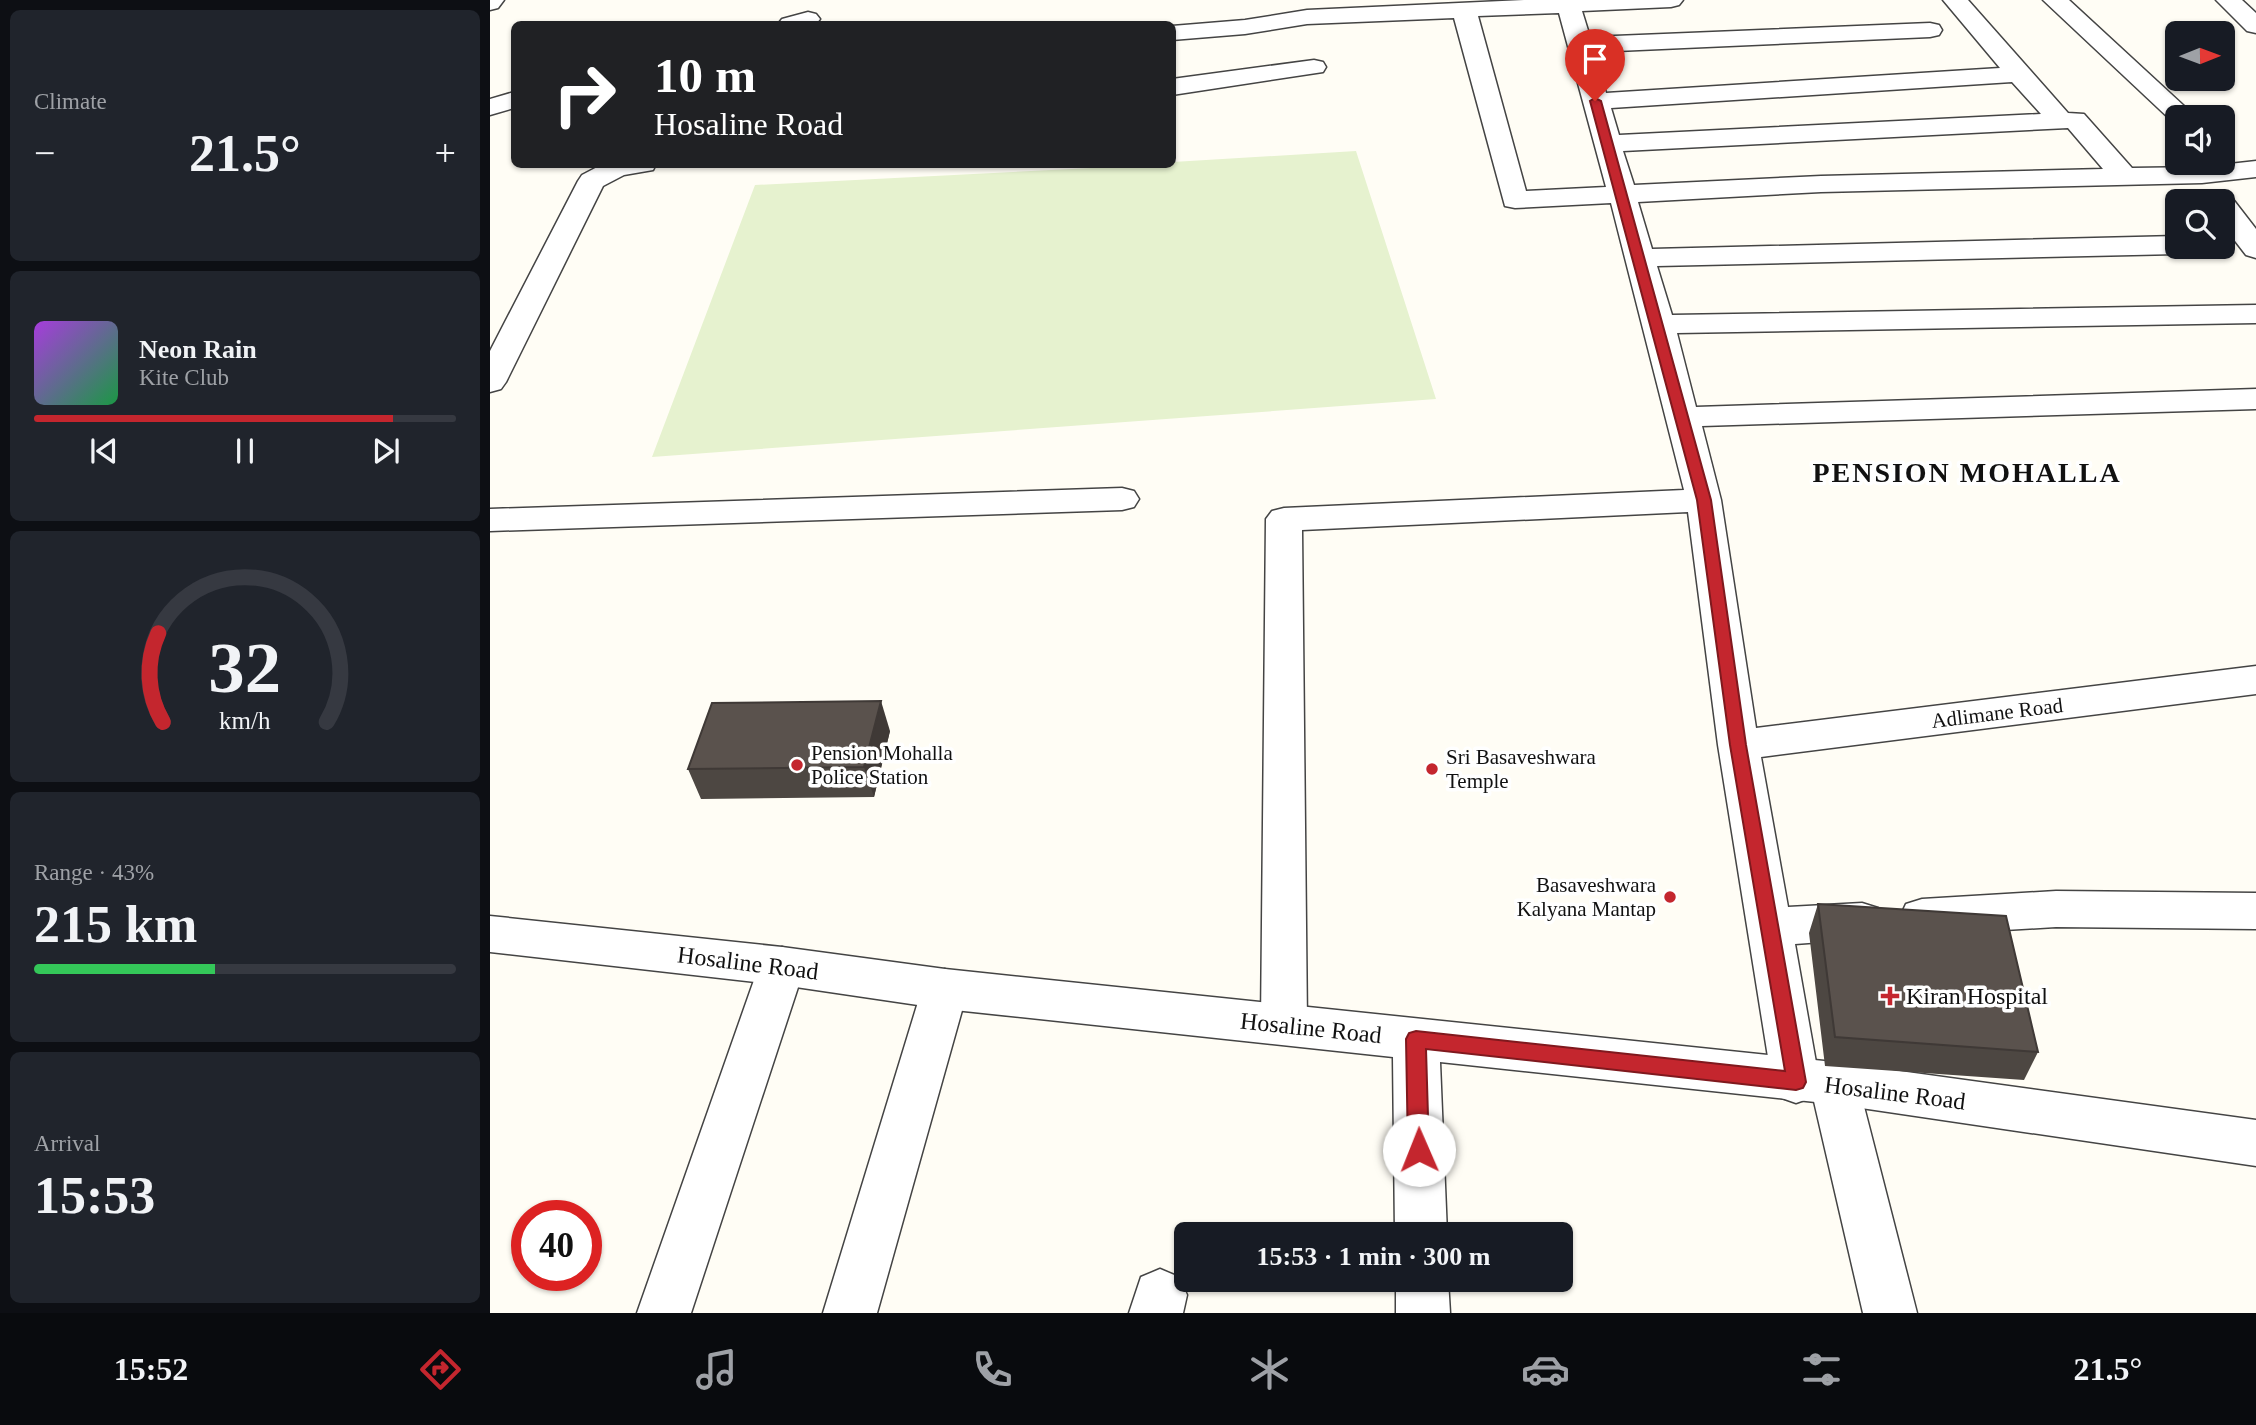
<!DOCTYPE html>
<html lang="en">
<head>
<meta charset="utf-8">
<style>
  :root { --surface:#171b24; --page:#20242c; --text:#f1f3f6; --muted:#9ea1a6; --line:#363941; --accent:#c4262e }
  body { margin:0; font-family:Georgia,serif; background:var(--page); color:var(--text); height:100vh; display:flex; flex-direction:column; font-size:26px; white-space:nowrap }
  * { box-sizing:border-box; margin:0 }
  p { font-size:23px; color:var(--muted) }
  .icon { flex:none; width:38px; height:38px; fill:none; stroke:currentColor; stroke-width:2; stroke-linecap:round; stroke-linejoin:round }
  .map { position:relative; flex:1; overflow:hidden }
  .panel { display:flex; flex-direction:column; gap:10px; padding:10px; background:#0d0f14; width:490px }
  .panel>* { flex:none }
  .top-card { position:absolute; left:21px; top:21px; width:665px; height:147px; border-radius:10px; box-shadow:0 2px 5px #0004; background:#202124; color:#fff; overflow:hidden }
  .needle { width:46px; rotate:89deg }
  .fabs { position:absolute; left:1675px; top:21px; display:grid; gap:14px }
  .fabs a { display:grid; place-items:center; width:70px; height:70px; border-radius:10px; background:var(--surface); box-shadow:0 2px 5px #0004; font-size:35px }
  .speed { position:absolute; left:21px; top:1200px; display:flex; gap:14px; font-size:35px; font-weight:700; text-align:center }
  .speed>* { display:grid; place-content:center; width:91px; height:91px; border-radius:50%; background:var(--surface); box-shadow:0 2px 5px #0004; line-height:1 }
  .speed .limit { border:10px solid #d22; background:#fff; color:#111 }
  .pin { position:absolute; display:grid; place-items:center; width:60px; height:60px; color:#fff; margin:-72px -30px; border-radius:50% 50% 50% 0; rotate:-45deg; box-shadow:0 0 7px #0007 }
  .pin .icon { rotate:45deg }
  .me { position:absolute; width:77px; margin:-38px; rotate:359deg; stroke-linejoin:round; filter:drop-shadow(0 0 5px #0008) }
  .turn { display:flex; align-items:center; gap:24px; height:147px; padding:0 28px; font-size:32px }
  .turn .icon { width:91px; height:91px; stroke-width:2.5 }
  .turn b { display:block; font-size:49px; line-height:60px }
  .big { font-size:52px; font-weight:800; line-height:1.1 }
  .panel .widget { flex:1; display:flex; flex-direction:column; justify-content:center; gap:10px; min-width:0; padding:0 24px; border-radius:10px; background:var(--page) }
  .panel .dial { align-items:center; gap:0 }
  .dial svg { height:182px; overflow:visible; fill:none; stroke:var(--line); stroke-width:7; stroke-linecap:round; text-anchor:middle }
  .dial text { fill:var(--text); stroke:none }
  .song { display:flex; align-items:center; gap:21px }
  .cover { width:84px; height:84px; border-radius:10px; background:linear-gradient(135deg,hsl(280 70% 55%),hsl(140 70% 35%)) }
  .played { height:7px; border-radius:4px; background:linear-gradient(90deg,var(--accent) 85%,var(--line) 85%) }
  .keys { display:flex; justify-content:space-around; direction:ltr }
  .heat { display:flex; justify-content:space-between; align-items:center; font-size:38px; direction:ltr }
  .charge { height:10px; border-radius:5px; background:linear-gradient(90deg,#34c759 43%,var(--line) 0) }
  .trip { position:absolute; left:684px; top:1222px; width:399px; height:70px; border-radius:10px; background:var(--surface); box-shadow:0 2px 5px #0004; font-weight:800; line-height:70px; text-align:center }
  .tab-bar { display:flex; height:112px; justify-content:space-around; align-items:center; background:#090b0e; color:var(--muted) }
  .tab-bar .icon { width:49px; height:49px }
  .tab-bar .on { color:var(--accent) }
  .tab-bar b { font-size:32px; color:var(--text) }
  main { display:flex; flex:1; min-height:0 }
  .map>svg:first-child { display:block }
</style>
</head>
<body>
<main>
<section class="panel">
<div class="widget"><p>Climate</p>
<div class="heat"><a>−</a><b class="big">21.5°</b><a>+</a></div>
</div>
<div class="widget">
<div class="song"><i class="cover"></i><div><b>Neon Rain</b><p>Kite Club</p></div></div>
<div class="played"></div>
<div class="keys"><svg class="icon" aria-label="previous" viewBox="0 0 24 24"><path d="M18 5L8 12l10 7zM5 5v14"/></svg><svg class="icon" aria-label="pause" viewBox="0 0 24 24"><path d="M8 5v14M16 5v14"/></svg><svg class="icon" aria-label="next" viewBox="0 0 24 24"><path d="M6 5l10 7-10 7zM19 5v14"/></svg></div>
</div>
<div class="widget dial"><svg viewBox="0 0 100 80">
<path d="M14 69A42 42 0 1 1 86 69"/>
<path d="M14 69A42 42 0 0 1 12 30" stroke="#c4262e"/>
<text x="50" y="56" font-size="32" font-weight="700">32</text>
<text x="50" y="72" font-size="11">km/h</text>
</svg></div>
<div class="widget"><p>Range · 43%</p><b class="big">215 km</b><div class="charge"></div></div>
<div class="widget"><p>Arrival</p><b class="big">15:53</b></div>
</section>
<div class="map">
<svg width="1766" height="1313" viewBox="0 0 1766 1313">
  <rect width="100%" height="100%" fill="#fffdf5"/>
  <path fill="#e6f2cf" d="M866 151 946 399 162 457 265 185 682 164 683 162Z"/>
  <g fill="none" stroke-linecap="round" stroke-linejoin="round">
    <g stroke="#444" stroke-width="3">
      <path id="minor" d="M0 0H14L8 8 0 10Z
        M1034 0H1193L1189 5 1181 7 1092 11 1100 37 1440 23 1449 25 1452 30 1449 35 1440 37 1104 52 1116 93 1510 68 1453 0H1478L1578 113 1594 114 1642 168 1712 167 1766 161V177L1712 183 1331 192 1148 202 1162 249 1687 236V247H1700L1697 251 1687 254 1167 266 1182 315 1766 305V323L1187 333 1206 407 1766 389V409L1212 426 1231 500 1266 728 1766 666V694L1271 757 1298 907 1372 903 1388 908 1394 921 1388 934 1372 939 1305 944 1327 1068 1344 1062 1361 1068 1368 1083 1427 1313H1373L1323 1097 1306 1103 1289 1097 1282 1082 1228 745 1198 512 812 530 817 1024 811 1038 794 1044 777 1038 771 1024 776 519 782 511 794 508 1194 490 1121 203 1025 208 1015 206 964 18 817 24 755 34 682 40V26L755 20 817 10ZM1069 13 1116 187 1036 191 988 16ZM1522 82 1551 114 1129 135 1121 108ZM1578 128 1613 169 1331 176 1144 185 1133 151Z
        M1553 0H1579L1706 117H1687V123H1684Z
        M1726 0H1752L1766 13V33L1757 31Z
        M318 12 326 14 330 19 326 24H288L292 19Z
        M824 60 833 62 836 67 833 72 682 95V79Z
        M24 92V108L0 115V99Z
        M113 164H166L163 170 134 175 113 186 16 382 11 389 0 392V351L88 181 92 175Z
        M1732 196 1742 198 1766 229V258L1756 255 1732 224V201H1720Z
        M632 488 644 491 649 499 644 507 632 510 0 531V509Z
        M1566 891 1766 893V929L1566 927 1432 935 1416 930 1410 917 1416 904 1432 899Z
        M292 947 308 953 315 966 201 1313H147L269 966 276 953Z
        M455 969 471 975 478 989 387 1313H333L432 989 439 975Z
        M670 1269 689 1277 697 1295 693 1313H639L651 1277Z"/>
    </g>
    <g stroke="#444" stroke-width="3">
      <path id="tertiary" d="M0 916 292 947 455 969 1344 1062 1766 1120V1166L1344 1104 950 1062 957 1234H905L903 1057 455 1009 292 985 0 952Z
        M906 1279H958L960 1313H906Z"/>
    </g>
    <use href="#minor" fill="#fff" fill-rule="evenodd"/>
    <use href="#tertiary" fill="#fff" fill-rule="evenodd"/>
  </g>
  <path fill="#4d4742" d="M400 731 384 797 211 799 198 769Z
    M1328 904 1548 1052 1534 1080 1335 1066 1319 933Z"/>
  <path fill="#3f3936" d="M391 701 400 731 384 797 374 767Z"/>
  <path fill="#5a524d" stroke="#3f3936" stroke-width="2" d="M391 701 374 767 198 769 222 703Z
    M1328 904 1516 916 1548 1052 1345 1037Z"/>
  <path fill="#c4262e" stroke="#7f191e" stroke-width="2" d="M1105 98 1111 101 1221 500 1256 745 1316 1082 1313 1088 1306 1090 936 1049 939 1150 936 1157 929 1160 921 1157 918 1150 916 1039 919 1033 926 1031 1295 1071 1240 745 1207 500 1100 101Z"/>
  <g fill="#c4262e" stroke="#fff" stroke-width="2.5">
    <circle cx="307" cy="765" r="7"/>
    <circle cx="942" cy="769" r="7"/>
    <circle cx="1180" cy="897" r="7"/>
    <path d="M1396.5 985.5h7v7h7v7h-7v7h-7v-7h-7v-7h7z"/>
  </g>
  <g text-anchor="middle" stroke-width="7" stroke-linejoin="round" paint-order="stroke">
    <g font-size="21" fill="#111" stroke="#fff">
      <text transform="translate(1507 713) rotate(-7)" y="7">Adlimane Road</text>
    </g>
    <g font-size="21" fill="#111" stroke="#fff" text-anchor="start">
      <text x="321" y="760">Pension Mohalla<tspan x="321" dy="24">Police Station</tspan></text>
      <text x="956" y="764">Sri Basaveshwara<tspan x="956" dy="24">Temple</tspan></text>
      <text x="1166" y="892" text-anchor="end">Basaveshwara<tspan x="1166" dy="24">Kalyana Mantap</tspan></text>
    </g>
    <g font-size="24" fill="#111" stroke="#fff">
      <text transform="translate(258 963) rotate(7)" y="8">Hosaline Road</text>
      <text transform="translate(821 1028) rotate(6)" y="8">Hosaline Road</text>
      <text transform="translate(1405 1093) rotate(7)" y="8">Hosaline Road</text>
    </g>
    <g font-size="24" fill="#111" stroke="#fff" text-anchor="start">
      <text x="1416" y="1004">Kiran Hospital</text>
    </g>
    <g font-size="28" font-weight="bold" letter-spacing="2" fill="#111" stroke="#fff">
      <text x="1477" y="482">PENSION MOHALLA</text>
    </g>
  </g>
</svg>
<div class="fabs">
<a><svg class="needle" viewBox="-14 -14 28 28"><path d="M0-13l5 13h-10z" fill="#e53935"/><path d="M0 13l5-13h-10z" fill="#9ea1a6"/></svg></a>
<a><svg class="icon" aria-label="sound" viewBox="0 0 24 24"><path d="M4 9h4l5-4v14l-5-4H4zM17 9q2 3 0 6"/></svg></a>
<a><svg class="icon" aria-label="search" viewBox="0 0 24 24"><circle cx="10" cy="10" r="6"/><path d="M15 15l6 6"/></svg></a>
</div>
<div class="speed"><div class="limit">40</div></div>
<div class="pin" style="left:1105px;top:101px;background:#d93025"><svg class="icon" aria-label="arrive" viewBox="0 0 24 24"><path d="M6 21V4h12l-3 4 3 4H6"/></svg></div>
<svg class="me" style="left:929px;top:1150px" viewBox="-20 -20 40 40"><circle r="19" fill="#fff"/><path d="M0-13L10 11 0 6-10 11z" fill="#c4262e"/></svg>
<div class="trip">15:53 · 1 min · 300 m</div>
<div class="top-card">
<div class="turn"><svg class="icon" aria-label="right" viewBox="0 0 24 24"><path d="M7 20v-9h11M14 6l5 5-5 5"/></svg><div><b>10 m</b>Hosaline Road</div></div>
</div>
</div>
</main>
<nav class="tab-bar">
<b>15:52</b>
<svg class="icon on" aria-label="directions" viewBox="0 0 24 24"><path d="M12 3l9 9-9 9-9-9zM9 14v-3h6M13 9l2 2-2 2"/></svg>
<svg class="icon" aria-label="music" viewBox="0 0 24 24"><path d="M9 18V5l10-2v13"/><circle cx="6" cy="18" r="3"/><circle cx="16" cy="16" r="3"/></svg>
<svg class="icon" aria-label="phone" viewBox="0 0 24 24"><path d="M5 4h4l2 5-3 2q2 4 5 5l2-3 5 2v4C11 20 4 13 5 4z"/></svg>
<svg class="icon" aria-label="climate" viewBox="0 0 24 24"><path d="M12 3v18M4 7l16 10M4 17L20 7"/></svg>
<svg class="icon" aria-label="car" viewBox="0 0 24 24"><path d="M5 17H2v-5l4-1 3-4h7l3 4 3 1v5h-3M9 17h6M6 11h13"/><circle cx="7" cy="17" r="2"/><circle cx="17" cy="17" r="2"/></svg>
<svg class="icon" aria-label="filters" viewBox="0 0 24 24"><path d="M4 7h16M4 17h16"/><circle cx="9" cy="7" r="2"/><circle cx="15" cy="17" r="2"/></svg>
<b>21.5°</b>
</nav>
</body>
</html>
